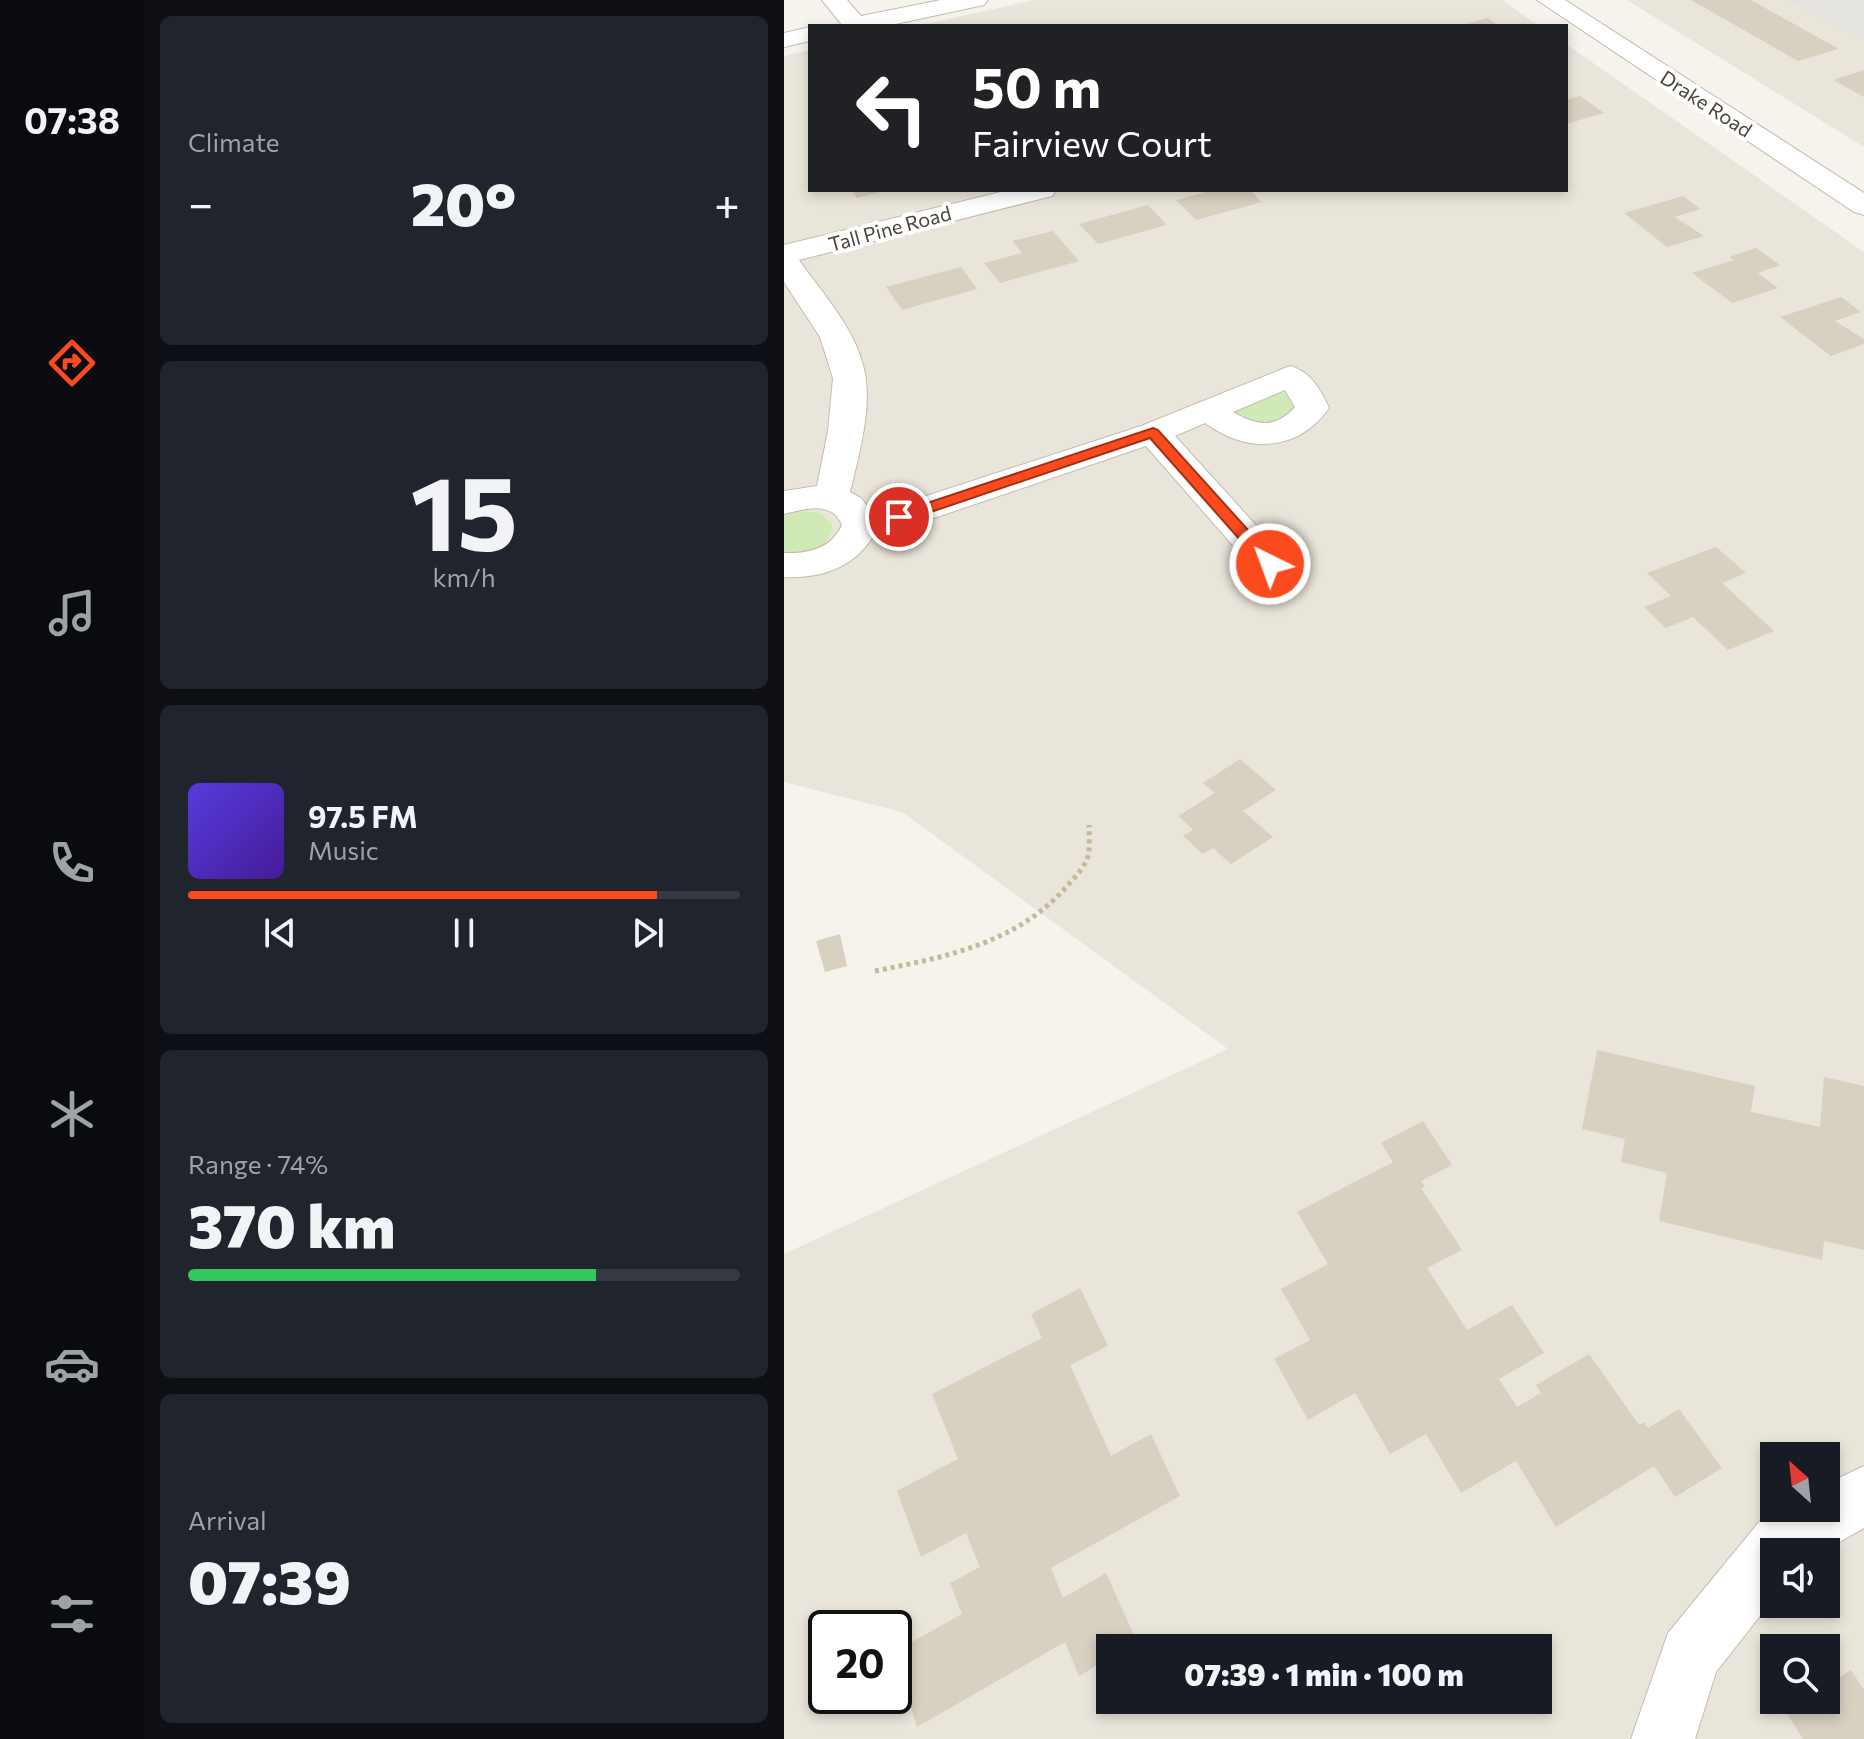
<!DOCTYPE html>
<html lang="en">
<head>
<meta charset="utf-8">
<style>
  :root { --surface:#171b24; --page:#20242c; --text:#f1f3f6; --muted:#9ea1a6; --line:#363941; --accent:#fb4a1e }
  body { margin:0; font-family:Commissioner,sans-serif; background:var(--page); color:var(--text); height:100vh; display:flex; flex-direction:column; font-size:30px; white-space:nowrap }
  * { box-sizing:border-box; margin:0 }
  p { font-size:26px; color:var(--muted) }
  .icon { flex:none; width:44px; height:44px; fill:none; stroke:currentColor; stroke-width:2; stroke-linecap:round; stroke-linejoin:round }
  .map { position:relative; flex:1; overflow:hidden }
  .details { display:flex; flex-direction:column; gap:16px; padding:16px; background:#0d0f14; width:640px }
  .details>* { flex:none }
  .guide { position:absolute; left:24px; top:24px; width:760px; height:168px; border-radius:0px; box-shadow:0 4px 12px #0003; background:#202124; color:#fff; overflow:hidden }
  .needle { width:52px; rotate:333deg }
  .tools { position:absolute; left:976px; top:1442px; display:grid; gap:16px }
  .tools a { display:grid; place-items:center; width:80px; height:80px; border-radius:0px; background:var(--surface); box-shadow:0 4px 12px #0003; font-size:40px }
  .speed { position:absolute; left:24px; top:1610px; display:flex; gap:16px; font-size:40px; font-weight:700; text-align:center }
  .speed>* { display:grid; place-content:center; width:104px; height:104px; border-radius:50%; background:var(--surface); box-shadow:0 4px 12px #0003; line-height:1 }
  .speed .limit { border:4px solid #111; border-radius:12px; background:#fff; color:#111 }
  .pin { position:absolute; display:grid; place-items:center; width:68px; height:68px; color:#fff; margin:-34px; border:4px solid #fff; border-radius:50%; box-shadow:0 2px 8px #0007 }
  .me { position:absolute; width:88px; margin:-44px; rotate:318deg; stroke-linejoin:round; filter:drop-shadow(0 0 6px #0008) }
  .turn { display:flex; align-items:center; gap:28px; height:168px; padding:0 32px; font-size:36px }
  .turn .icon { width:104px; height:104px; stroke-width:2.5 }
  .turn b { display:block; font-size:56px; line-height:68px }
  .big { font-size:60px; font-weight:800; line-height:1.1 }
  .details .card { flex:1; display:flex; flex-direction:column; justify-content:center; gap:12px; min-width:0; padding:0 28px; border-radius:12px; background:var(--page) }
  .details .dial { align-items:center; gap:0 }
  .dial b { font-size:104px; line-height:1 }
  .song { display:flex; align-items:center; gap:24px }
  .cover { width:96px; height:96px; border-radius:12px; background:linear-gradient(135deg,hsl(250 70% 55%),hsl(260 70% 35%)) }
  .played { height:8px; border-radius:4px; background:linear-gradient(90deg,var(--accent) 85%,var(--line) 85%) }
  .keys { display:flex; justify-content:space-around; direction:ltr }
  .heat { display:flex; justify-content:space-between; align-items:center; font-size:44px; direction:ltr }
  .charge { height:12px; border-radius:6px; background:linear-gradient(90deg,#34c759 74%,var(--line) 0) }
  .trip { position:absolute; left:312px; top:1634px; width:456px; height:80px; border-radius:0px; background:var(--surface); box-shadow:0 4px 12px #0003; font-weight:800; line-height:80px; text-align:center }
  main { display:flex; flex:1; min-height:0 }
  .tab-bar { display:flex; flex-direction:column; width:144px; justify-content:space-around; align-items:center; background:#090b0e; color:var(--muted) }
  .tab-bar .icon { width:56px; height:56px }
  .tab-bar .active { color:var(--accent) }
  .tab-bar b { font-size:36px; color:var(--text) }
  .map>svg:first-child { display:block }
</style>
</head>
<body>
<main>
<nav class="tab-bar">
<b>07:38</b>
<svg class="icon active" aria-label="directions" viewBox="0 0 24 24"><path d="M12 3l9 9-9 9-9-9zM9 14v-3h6M13 9l2 2-2 2"/></svg>
<svg class="icon" aria-label="music" viewBox="0 0 24 24"><path d="M9 18V5l10-2v13"/><circle cx="6" cy="18" r="3"/><circle cx="16" cy="16" r="3"/></svg>
<svg class="icon" aria-label="phone" viewBox="0 0 24 24"><path d="M5 4h4l2 5-3 2q2 4 5 5l2-3 5 2v4C11 20 4 13 5 4z"/></svg>
<svg class="icon" aria-label="climate" viewBox="0 0 24 24"><path d="M12 3v18M4 7l16 10M4 17L20 7"/></svg>
<svg class="icon" aria-label="car" viewBox="0 0 24 24"><path d="M5 17H2v-5l4-1 3-4h7l3 4 3 1v5h-3M9 17h6M6 11h13"/><circle cx="7" cy="17" r="2"/><circle cx="17" cy="17" r="2"/></svg>
<svg class="icon" aria-label="filters" viewBox="0 0 24 24"><path d="M4 7h16M4 17h16"/><circle cx="9" cy="7" r="2"/><circle cx="15" cy="17" r="2"/></svg>
</nav>
<section class="details">
<div class="card"><p>Climate</p>
<div class="heat"><a>−</a><b class="big">20°</b><a>+</a></div>
</div>
<div class="card dial"><b>15</b><p>km/h</p></div>
<div class="card">
<div class="song"><i class="cover"></i><div><b>97.5 FM</b><p>Music</p></div></div>
<div class="played"></div>
<div class="keys"><svg class="icon" aria-label="previous" viewBox="0 0 24 24"><path d="M18 5L8 12l10 7zM5 5v14"/></svg><svg class="icon" aria-label="pause" viewBox="0 0 24 24"><path d="M8 5v14M16 5v14"/></svg><svg class="icon" aria-label="next" viewBox="0 0 24 24"><path d="M6 5l10 7-10 7zM19 5v14"/></svg></div>
</div>
<div class="card"><p>Range · 74%</p><b class="big">370 km</b><div class="charge"></div></div>
<div class="card"><p>Arrival</p><b class="big">07:39</b></div>
</section>
<div class="map">
<svg width="1080" height="1739" viewBox="0 0 1080 1739">
  <rect width="100%" height="100%" fill="#f6f3ec"/>
  <path fill="#eae5da" fill-rule="evenodd" d="M250 0H718L755 26H134Z
    M843 0H1080V147Z
    M782 44 1080 252V1739H0V1254L444 1049 118 812 0 782V56L26 50V190H782ZM990 1456H1042V1508H990ZM990 1552H1042V1604H990ZM42 1628H110V1696H42ZM326 1648H754V1700H326ZM990 1648H1042V1700H990Z"/>
  <path fill="#cfeab5" d="M493 392 503 395 511 411 498 426 453 425 443 404Z
    M16 511 36 513 48 523C51 548 20 554 0 552V516Z"/>
  <path fill="#e5e3e0" d="M1003 0H1080V41Z"/>
  <path fill="#d8d0c1" d="M907 0H967L1055 49 1014 61Z
    M704 18 715 26H678V25Z
    M1080 70V97L1049 80Z
    M796 96 820 113 782 124V100Z
    M67 190H101V191L73 198Z
    M430 190H466L478 202 412 220 392 200Z
    M899 196 916 209 891 217 920 236 883 247 840 213Z
    M364 205 383 225 314 244 295 224Z
    M269 231 295 261 216 283 200 263 238 253 228 241Z
    M972 248 996 265 974 273 994 288 948 303 908 273 950 260 945 257Z
    M177 267 193 289 118 310 102 287Z
    M1057 297 1077 312 1051 321 1080 339V344L1047 356 996 317Z
    M932 547 962 573 938 583 990 631 944 650 909 617 882 628 860 607 887 596 863 573Z
    M456 759 492 790 459 811 489 837 447 864 429 848 419 854 399 836 409 830 394 816 431 793 419 783Z
    M56 934 63 966 41 972 32 941Z
    M813 1050 971 1086 967 1112 1036 1127 1040 1077 1080 1086V1250L1040 1241 1038 1260 875 1221 883 1173 837 1162 841 1139 798 1129Z
    M639 1121 668 1165 637 1181 641 1187 637 1188 678 1250 643 1268 683 1330 728 1305 760 1353 715 1379 733 1407 757 1393 752 1385 805 1354 855 1425 860 1422 864 1428 895 1409 938 1468 891 1497 870 1466 772 1527 732 1461 677 1493 642 1434 606 1454 571 1393 524 1420 490 1359 526 1340 497 1289 544 1264 513 1212 609 1162 597 1143Z
    M296 1288 324 1346 286 1365 327 1456 367 1434 396 1496 267 1568 279 1598 322 1573 353 1642 343 1648H326V1658L295 1676 281 1642 133 1727 110 1652 178 1614 166 1583 196 1567 182 1533 137 1557 113 1491 174 1459 148 1394 258 1338 247 1314Z
    M1067 1670 1080 1690V1739H1019L1002 1712 1021 1700H1042V1686Z"/>
  <g fill="none" stroke-linecap="round" stroke-linejoin="round">
    <g stroke="#c2bcae" stroke-width="2">
      <path id="minor" d="M38 0H63L77 16 157 0H204L200 5 102 26H59Z
        M753 0H781L1080 193V215L1070 212Z
        M26 27V41L0 47V33Z
        M225 190H272L268 196 15 260C38 293 69 326 79 365 90 404 75 454 66 492L77 498 87 511 130 500 357 426 506 366C526 371 537 390 545 408 514 452 463 454 421 423L391 436 499 555 504 564 499 573 486 576 473 573 362 446 153 517 91 533C72 567 38 579 0 577V553C24 554 47 549 58 525 48 500 20 509 0 514V491L33 486 44 431 49 378 36 337 0 282V245ZM501 390 511 407C491 429 473 426 449 412Z
        M1080 1466V1528L1038 1552H990V1598L932 1672 911 1739H847L884 1633 975 1522 1000 1508H1042V1484Z"/>
    </g>
    <path stroke="#c4b89f" stroke-width="5" stroke-dasharray="4 4" stroke-linecap="butt" d="M91 971C162 957 234 943 283 886 291 877 301 867 304 856 306 846 305 835 305 825"/>
    <use href="#minor" fill="#fff" fill-rule="evenodd"/>
  </g>
  <path fill="#fb4a1e" stroke="#a33014" stroke-width="2" d="M369 428 374 430 491 560V567H480L366 438 120 521 115 522 108 517 110 514Z"/>
  <g text-anchor="middle" stroke-width="8" stroke-linejoin="round" paint-order="stroke">
    <g font-size="20" fill="#4b4539" stroke="#fff">
      <text transform="translate(922 104) rotate(33)" y="7">Drake Road</text>
      <text transform="translate(106 229) rotate(-15)" y="7">Tall Pine Road</text>
    </g>
  </g>
</svg>
<div class="tools">
<a><svg class="needle" viewBox="-14 -14 28 28"><path d="M0-13l5 13h-10z" fill="#e53935"/><path d="M0 13l5-13h-10z" fill="#9ea1a6"/></svg></a>
<a><svg class="icon" aria-label="sound" viewBox="0 0 24 24"><path d="M4 9h4l5-4v14l-5-4H4zM17 9q2 3 0 6"/></svg></a>
<a><svg class="icon" aria-label="search" viewBox="0 0 24 24"><circle cx="10" cy="10" r="6"/><path d="M15 15l6 6"/></svg></a>
</div>
<div class="speed"><div class="limit">20</div></div>
<div class="pin" style="left:115px;top:517px;background:#d93025"><svg class="icon" aria-label="arrive" viewBox="0 0 24 24"><path d="M6 21V4h12l-3 4 3 4H6"/></svg></div>
<svg class="me" style="left:486px;top:564px" viewBox="-20 -20 40 40"><circle r="17" fill="#fb4a1e" stroke="#fff" stroke-width="3"/><path d="M0-11L8 9 0 5-8 9z" fill="#fff"/></svg>
<div class="trip">07:39 · 1 min · 100 m</div>
<div class="guide">
<div class="turn"><svg class="icon" aria-label="left" viewBox="0 0 24 24"><path d="M17 20v-9H6M10 6l-5 5 5 5"/></svg><div><b>50 m</b>Fairview Court</div></div>
</div>
</div>
</main>
</body>
</html>
